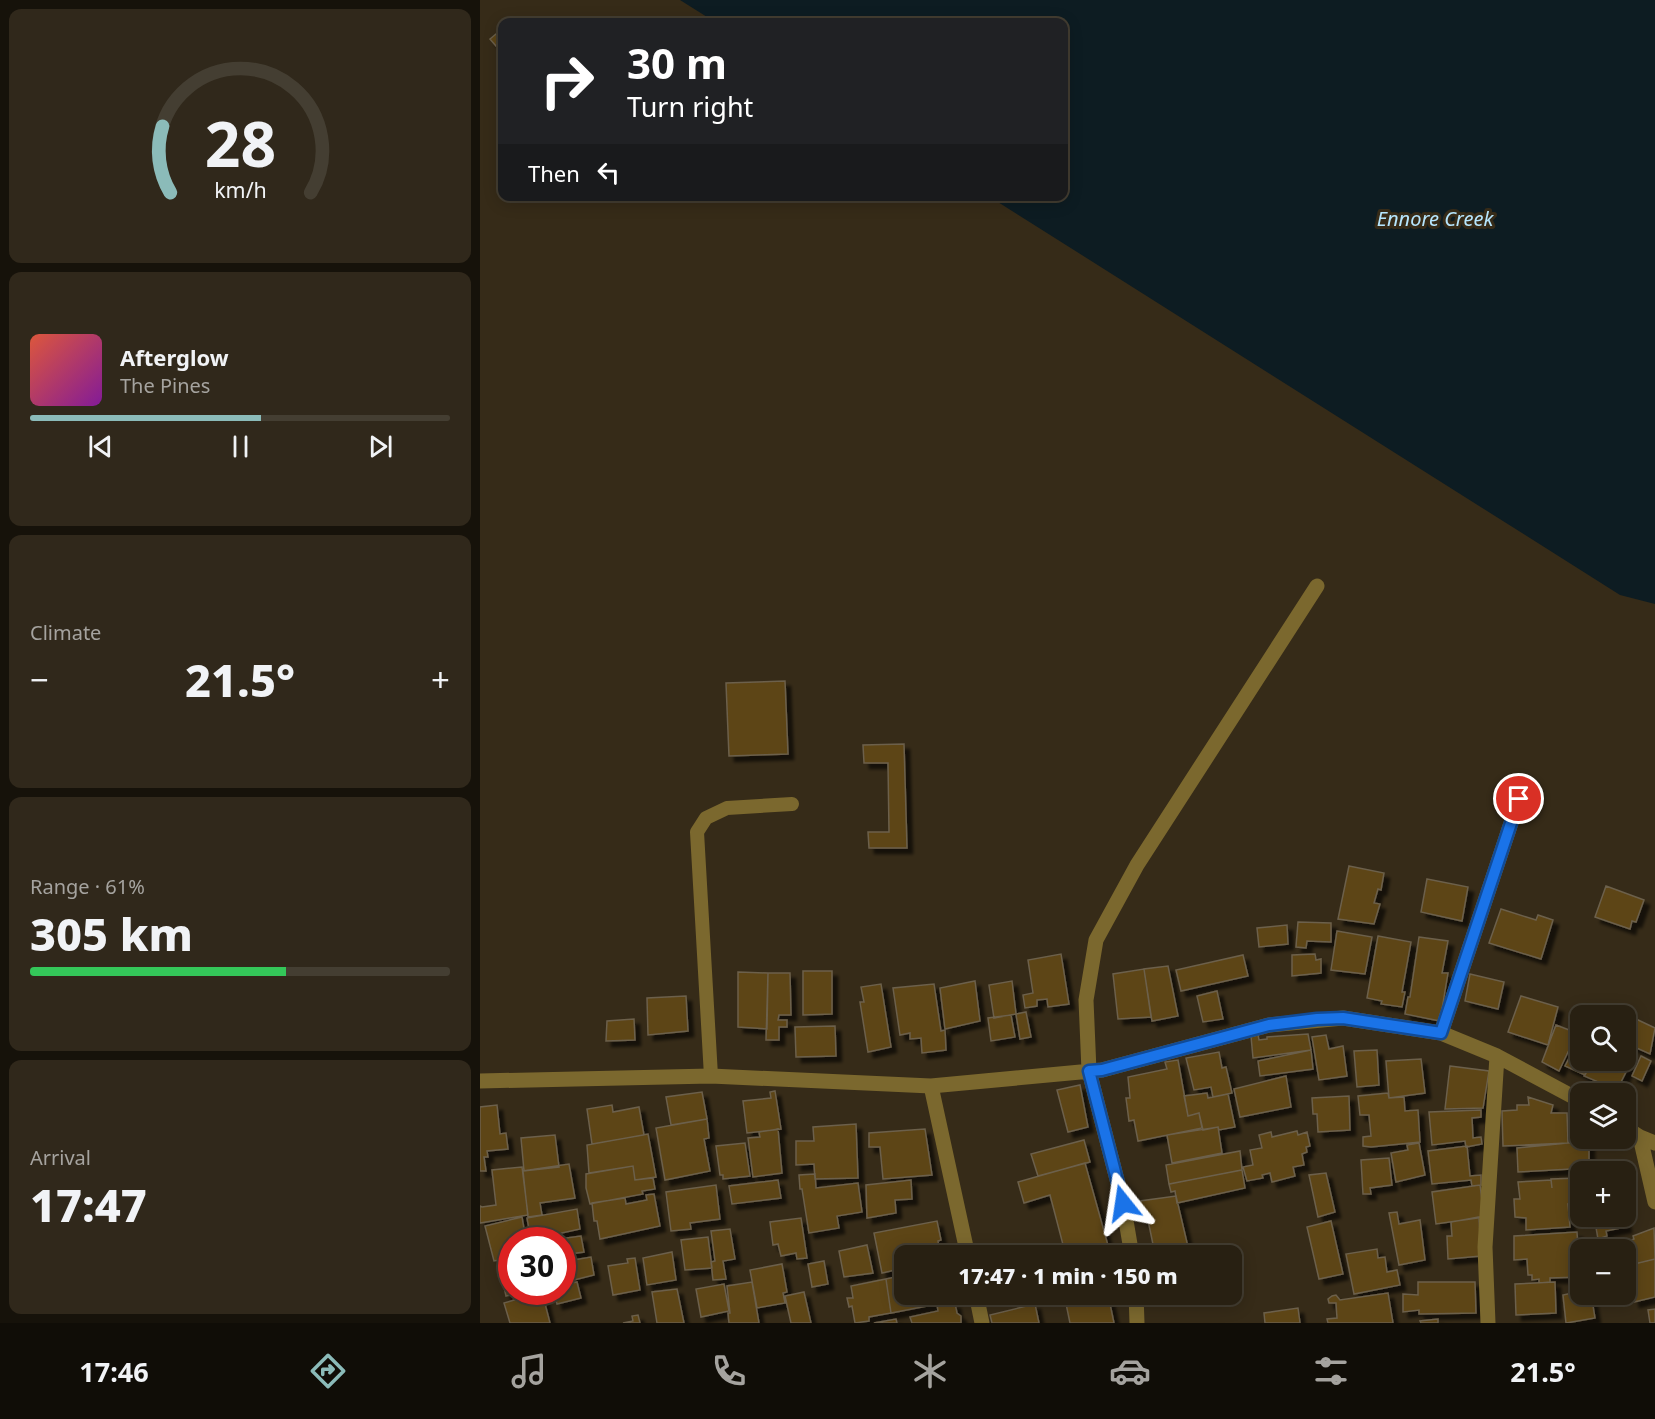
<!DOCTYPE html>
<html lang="en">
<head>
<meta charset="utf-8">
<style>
  :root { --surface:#282012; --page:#30281b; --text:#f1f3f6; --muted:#a5a39f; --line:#443e32; --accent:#8bbbb9 }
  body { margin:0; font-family:"Noto Sans",sans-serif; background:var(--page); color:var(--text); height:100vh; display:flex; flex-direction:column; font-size:22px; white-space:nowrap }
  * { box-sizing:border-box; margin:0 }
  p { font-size:20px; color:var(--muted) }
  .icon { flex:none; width:33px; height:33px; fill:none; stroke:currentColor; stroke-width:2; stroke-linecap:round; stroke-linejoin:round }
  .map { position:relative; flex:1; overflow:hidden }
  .side { display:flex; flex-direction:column; gap:9px; padding:9px; background:#16120a; width:480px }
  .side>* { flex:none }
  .top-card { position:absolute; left:18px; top:18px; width:570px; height:183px; border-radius:12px; box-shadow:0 3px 15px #0003,0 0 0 2px var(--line); background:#202124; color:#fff; overflow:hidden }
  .tools { position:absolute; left:1090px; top:1005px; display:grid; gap:12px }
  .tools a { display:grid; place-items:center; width:66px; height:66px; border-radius:12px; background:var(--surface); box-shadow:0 3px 15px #0003,0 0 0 2px var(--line); font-size:30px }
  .speed { position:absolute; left:18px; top:1227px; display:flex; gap:12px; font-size:30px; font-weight:700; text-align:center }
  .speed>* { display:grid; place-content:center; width:78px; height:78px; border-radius:50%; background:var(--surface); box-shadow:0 3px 15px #0003,0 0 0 2px var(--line); line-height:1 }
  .speed .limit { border:9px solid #d22; background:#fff; color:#111 }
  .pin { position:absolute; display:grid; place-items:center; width:51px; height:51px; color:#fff; margin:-26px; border:3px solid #fff; border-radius:50%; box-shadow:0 2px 6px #0007 }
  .me { position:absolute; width:66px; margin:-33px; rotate:345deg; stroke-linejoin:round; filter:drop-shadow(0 0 4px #0008) }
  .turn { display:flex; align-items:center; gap:21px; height:126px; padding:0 30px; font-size:27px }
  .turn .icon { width:78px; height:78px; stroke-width:2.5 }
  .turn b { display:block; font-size:42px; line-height:51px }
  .then { display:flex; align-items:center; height:57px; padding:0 30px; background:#0003; gap:12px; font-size:22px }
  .big { font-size:45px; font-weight:800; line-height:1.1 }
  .side .widget { flex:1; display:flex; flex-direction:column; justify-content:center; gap:9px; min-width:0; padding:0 21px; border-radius:12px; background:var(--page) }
  .side .dial { align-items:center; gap:0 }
  .dial svg { height:156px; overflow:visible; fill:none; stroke:var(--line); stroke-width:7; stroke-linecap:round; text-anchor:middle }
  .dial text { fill:var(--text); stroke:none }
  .song { display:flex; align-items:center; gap:18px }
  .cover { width:72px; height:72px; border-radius:9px; background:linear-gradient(135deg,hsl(10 70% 55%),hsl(290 70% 35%)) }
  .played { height:6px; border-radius:3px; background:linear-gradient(90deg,var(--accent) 55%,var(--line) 55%) }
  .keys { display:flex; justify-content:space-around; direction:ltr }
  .heat { display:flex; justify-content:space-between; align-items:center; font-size:33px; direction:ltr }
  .charge { height:9px; border-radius:4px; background:linear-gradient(90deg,#34c759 61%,var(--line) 0) }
  .trip { position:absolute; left:414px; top:1245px; width:348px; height:60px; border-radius:12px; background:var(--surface); box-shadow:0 3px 15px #0003,0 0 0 2px var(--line); font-weight:800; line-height:60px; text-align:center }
  .dock { display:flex; height:96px; justify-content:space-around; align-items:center; background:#100d07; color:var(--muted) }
  .dock .icon { width:42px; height:42px }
  .dock .on { color:var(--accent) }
  .dock b { font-size:27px; color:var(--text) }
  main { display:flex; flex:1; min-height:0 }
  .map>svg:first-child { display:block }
</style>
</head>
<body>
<main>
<section class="side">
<div class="widget dial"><svg viewBox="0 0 100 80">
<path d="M14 69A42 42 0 1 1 86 69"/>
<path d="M14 69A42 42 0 0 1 10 35" stroke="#8bbbb9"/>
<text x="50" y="56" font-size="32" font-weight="700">28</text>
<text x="50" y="72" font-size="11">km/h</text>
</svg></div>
<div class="widget">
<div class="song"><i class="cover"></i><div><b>Afterglow</b><p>The Pines</p></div></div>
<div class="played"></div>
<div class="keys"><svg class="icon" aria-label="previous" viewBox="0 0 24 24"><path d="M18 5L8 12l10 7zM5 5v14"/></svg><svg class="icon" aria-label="pause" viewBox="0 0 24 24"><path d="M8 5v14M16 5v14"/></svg><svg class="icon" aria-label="next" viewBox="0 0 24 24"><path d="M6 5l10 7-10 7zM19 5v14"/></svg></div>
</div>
<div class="widget"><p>Climate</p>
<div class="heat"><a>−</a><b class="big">21.5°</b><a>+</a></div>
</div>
<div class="widget"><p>Range · 61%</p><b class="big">305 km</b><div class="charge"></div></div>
<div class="widget"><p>Arrival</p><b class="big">17:47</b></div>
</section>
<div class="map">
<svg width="1175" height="1323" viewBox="0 0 1175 1323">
  <defs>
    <filter id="shadow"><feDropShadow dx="5.5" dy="5.5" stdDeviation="1.5" flood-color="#0009"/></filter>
  </defs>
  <rect width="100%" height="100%" fill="#362b18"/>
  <path fill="#0d1c22" d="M200 0H1175V604L1140 595 510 197 584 196V22H235Z"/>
  <path fill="#5d4415" stroke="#6c604b" stroke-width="1.5" filter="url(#shadow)" d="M22 29V53L10 39Z
    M305 681 308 754 249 756 246 683Z
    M424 744 427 848H389L388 832H409L408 763H384L383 745Z
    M869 866 904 873 901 890 898 889 894 903 900 904 894 924 858 919Z
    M947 879 988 887 982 921 941 912Z
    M1126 886 1164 900 1156 922 1152 921 1150 929 1115 917Z
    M1021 909 1056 920 1058 915 1073 920 1061 959 1009 943Z
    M818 922 851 923V942L827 941 826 948 816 947Z
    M807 925 808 944 779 947 777 928Z
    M857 931 892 937 885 974 851 970Z
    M898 936 931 942 922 992H925L922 1007 901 1004 902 1001 887 998Z
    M939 937 968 941 962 973H968L960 1021 925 1014 928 997H930Z
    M581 954 589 1004 568 1007 567 999 557 1000V1006L545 1008 543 995 553 993 548 960Z
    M835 954 836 960 841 959V973L812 976V955Z
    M763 955 768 976 701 991 696 970Z
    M688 966 698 1016 672 1021 664 969Z
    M664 969 671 1017 638 1019 633 974Z
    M323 971H352V1014L323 1015Z
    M258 972 288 973 287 1029 258 1027Z
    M288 973H310L311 1015H299L298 1020H307V1027H299V1040H286Z
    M990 974 1024 982 1018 1009 985 1001Z
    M495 981 500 1021 465 1029 460 988Z
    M532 981 536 1014 514 1018 509 985Z
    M401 984 411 1047 388 1052 380 1002H384L381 987Z
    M454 984 461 1031 465 1030 466 1050 442 1053 441 1038 430 1039V1033L420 1035 413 988Z
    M737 991 743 1019 723 1022 717 996Z
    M206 996 208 1031 168 1035 167 998Z
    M1041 996 1078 1007 1068 1045 1028 1032Z
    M546 1012 551 1037 540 1039 536 1014Z
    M531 1015 535 1037 511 1041 508 1018Z
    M154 1019 155 1040 126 1041 127 1021Z
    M1156 1019 1175 1028 1170 1054 1150 1045Z
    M1076 1025 1097 1033 1079 1071 1062 1062Z
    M355 1026 356 1056 316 1057 315 1027Z
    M828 1034 831 1050 773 1058 771 1036 778 1035 779 1040 787 1039V1037Z
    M846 1035 849 1049 863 1046 867 1076 839 1080 832 1037Z
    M1100 1037 1101 1060H1113L1105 1075 1085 1066Z
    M831 1050 833 1069 780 1076 778 1061Z
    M897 1050 899 1085 877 1087 874 1051Z
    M739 1052 742 1068 746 1067 752 1093 733 1097 731 1087 714 1090 706 1058Z
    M1161 1056 1171 1061 1162 1081 1152 1076Z
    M1146 1057 1152 1060 1137 1090 1104 1076 1113 1060H1146Z
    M941 1059 945 1093 909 1098 906 1061Z
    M698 1060 708 1116 719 1113 722 1128 658 1141 654 1120 649 1121 646 1098H650L648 1077 687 1069 685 1062Z
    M970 1066 1009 1071 1003 1108 965 1109Z
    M806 1076 811 1107 760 1117 754 1089Z
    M600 1085 608 1127 588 1132 577 1090Z
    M295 1091 301 1129 267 1133 263 1101 291 1098 290 1092Z
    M222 1092 227 1119 191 1125 186 1097Z
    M727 1093 728 1098 748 1094 755 1127 739 1130 738 1127 723 1130 719 1113 708 1116 704 1096Z
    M908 1093 909 1098 924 1097 925 1111 938 1110 940 1142 891 1147 883 1146V1137L891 1136 889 1115H880L878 1096Z
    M869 1096 870 1130 838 1132 837 1114H833L832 1098Z
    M1048 1097 1073 1105 1071 1113H1087L1088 1143 1023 1146 1022 1111 1037 1110V1105H1049Z
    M17 1105 20 1134 26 1133 28 1149 7 1151 8 1157H4L6 1171H0V1107Z
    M132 1105 133 1112 159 1107 164 1135 112 1144 107 1109Z
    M1001 1110V1117L992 1118 993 1138 1001 1137 1002 1144 986 1147 985 1141 952 1145 949 1112Z
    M227 1119 229 1138 224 1139 230 1171 185 1180 176 1128Z
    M376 1124 378 1178 335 1179 334 1164 316 1165V1141H334L333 1127Z
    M738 1127 742 1153 692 1163 687 1135Z
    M298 1129 302 1173 273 1177 268 1138 280 1137 279 1132Z
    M445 1129 452 1175 403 1179 400 1147H389V1133Z
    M817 1131 818 1135 827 1132 830 1146 826 1147 827 1152 822 1154 824 1165 813 1167 815 1176 792 1182 790 1173 782 1175 783 1178 767 1181 763 1167 773 1165 770 1150 782 1148 779 1135 791 1132 792 1137Z
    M168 1134 176 1177 155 1180 153 1166 109 1173 107 1145Z
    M75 1135 79 1167 44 1171 41 1138Z
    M604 1140 610 1162 558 1176 551 1154Z
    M265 1143 270 1176 243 1179V1175H240L236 1146Z
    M939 1143 945 1175 916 1182 911 1153 928 1150 927 1145Z
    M1088 1143H1109V1168L1038 1172 1037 1148Z
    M987 1146 990 1176 1001 1175V1185L992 1186 991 1180 952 1184 948 1151Z
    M760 1151 762 1170 689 1184 686 1165Z
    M909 1158 912 1185 890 1188 891 1194H883L881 1160Z
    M605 1163 629 1249 603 1256H586L570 1195 544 1203 538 1182Z
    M89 1164 95 1198 60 1203 62 1215 48 1217 43 1171Z
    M153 1166 155 1180 173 1178 175 1189 162 1191 163 1194 110 1204 106 1188V1174Z
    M42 1167 48 1215 0 1223V1206L2 1207 16 1205 12 1170Z
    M762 1170 765 1188 697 1203 695 1191 691 1192 689 1184Z
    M846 1173 855 1212 838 1217 829 1175Z
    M335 1174 336 1188 378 1183 382 1212 357 1216 359 1228 329 1233 322 1189H320L319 1175Z
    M1101 1178V1203L1088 1204 1090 1227 1046 1230V1218L1035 1217 1034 1199H1040L1038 1182 1071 1180 1072 1188 1071 1179Z
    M298 1180 301 1198 252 1204 249 1186Z
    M431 1180 432 1199 415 1200 416 1213 387 1218 386 1185Z
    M236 1185 240 1219 210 1223 211 1229 191 1231 186 1192Z
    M1000 1185 1004 1217 956 1224 952 1192Z
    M174 1194 180 1226 120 1239 117 1221H114L112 1203 145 1198 146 1204 167 1200 166 1195Z
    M696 1196 708 1247 675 1254 668 1220 663 1221 660 1201Z
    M97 1209 100 1229 77 1234 79 1239 101 1236 104 1252 82 1255V1240H51L47 1218Z
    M917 1212 919 1224 940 1220 945 1260 919 1265 909 1213Z
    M1114 1216H1144L1146 1227 1126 1231 1127 1236 1118 1239Z
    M42 1217 46 1240H32V1262L20 1264 19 1260 14 1261 5 1226Z
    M999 1217 1001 1256 968 1259 967 1236H972L971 1222Z
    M321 1218 327 1258 317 1259 316 1253 301 1256 298 1244 293 1245 290 1222Z
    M457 1221 461 1240 458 1241 459 1249 462 1248V1256H424V1268L402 1273 394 1233Z
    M851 1221 863 1274 839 1279 827 1227Z
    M1174 1228 1175 1259 1146 1266V1250H1141L1139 1244 1154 1239 1153 1236Z
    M250 1229 255 1259 243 1261 246 1279 233 1280 231 1262 235 1261 231 1231Z
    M1097 1232 1100 1277 1070 1278V1282L1059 1283V1279L1052 1280V1275H1048L1047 1259 1034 1260V1236Z
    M228 1237 232 1268 205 1270 201 1240Z
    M387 1245 393 1273 364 1277 359 1251Z
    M897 1249 898 1258 905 1257 907 1272 917 1270 920 1285 874 1294 866 1254Z
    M192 1252 196 1280 167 1285 163 1258Z
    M111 1257 114 1275 82 1283V1262Z
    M155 1258 160 1290 133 1295 128 1266 148 1263 147 1259Z
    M1175 1259V1297L1154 1302 1150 1282 1146 1283V1275H1148L1146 1266Z
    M344 1261 348 1284 332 1287 328 1264Z
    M30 1262 32 1265V1292H43L26 1296 20 1268 26 1267V1263Z
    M302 1264 307 1292 303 1293 305 1303 277 1308 270 1270Z
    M424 1275V1294H467L468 1302 411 1313 406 1279Z
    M406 1279 411 1313 389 1317V1321L375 1323 372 1306 369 1307 367 1298H373L371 1286Z
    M97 1282 101 1298 77 1304 74 1292H82V1285Z
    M272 1282 279 1323H249L248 1313H250L247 1286Z
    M938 1282H995L996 1313 939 1314V1310L923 1312V1294L938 1295Z
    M1075 1282 1076 1313 1036 1315 1035 1284Z
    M244 1284 249 1311 221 1317 216 1289Z
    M197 1289 204 1323H177L172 1292Z
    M1101 1291V1294H1111L1115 1318 1086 1323 1083 1295Z
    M62 1292 70 1323H30L24 1303Z
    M324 1292 331 1323H311L305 1296Z
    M908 1293 913 1323H848L847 1319 857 1318 856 1303H849L848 1299 852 1296 856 1295 860 1300Z
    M584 1294H628L634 1323H590Z
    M467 1302 468 1304 475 1303 477 1313 481 1316V1323H432L430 1317 458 1311 457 1304Z
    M555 1304 559 1323H512L510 1315Z
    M818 1308 820 1323H785L784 1313Z
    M1175 1309V1323H1170L1168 1310Z
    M158 1315 160 1323H143L153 1321 152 1316Z
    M416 1319 417 1323H394Z
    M958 1319V1323H941L940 1321Z"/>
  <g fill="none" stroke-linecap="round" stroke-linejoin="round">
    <path stroke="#7b682e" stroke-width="14" d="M231 1076 217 832 226 818 247 808 312 804"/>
    <path stroke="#7b682e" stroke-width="15" d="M961 1033 1039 799
      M0 1081 231 1076 451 1086 622 1070 789 1025 863 1018 961 1033 1017 1056 1101 1101
      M451 1086 488 1256
      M1146 1128 1160 1137 1175 1143
      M1160 1137 1175 1202
      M652 1256 643 1203 609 1071 606 1000 616 940 657 865 837 586
      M496 1294 502 1323
      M656 1294 657 1323
      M1008 1323 1005 1247 1017 1056"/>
  </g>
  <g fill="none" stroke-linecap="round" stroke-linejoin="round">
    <g stroke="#114b97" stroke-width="15">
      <path id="route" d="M643 1203 609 1071 622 1070 789 1025 837 1019 863 1018 961 1033 1039 799"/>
    </g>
    <use href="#route" stroke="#1a73e8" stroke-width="10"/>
  </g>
  <g text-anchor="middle" stroke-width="6" stroke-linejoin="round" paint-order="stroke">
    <g font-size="20" font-style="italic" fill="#b6e6fe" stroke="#362b18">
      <text x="955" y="226">Ennore Creek</text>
    </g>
  </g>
</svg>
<div class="tools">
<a><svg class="icon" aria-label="search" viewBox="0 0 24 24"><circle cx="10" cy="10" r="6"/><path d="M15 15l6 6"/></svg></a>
<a><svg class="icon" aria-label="layers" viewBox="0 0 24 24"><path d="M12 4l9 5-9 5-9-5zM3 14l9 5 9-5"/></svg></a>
<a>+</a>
<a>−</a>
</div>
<div class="speed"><div class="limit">30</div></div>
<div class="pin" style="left:1039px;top:799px;background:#d93025"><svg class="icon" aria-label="arrive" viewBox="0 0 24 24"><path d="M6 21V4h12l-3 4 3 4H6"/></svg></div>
<svg class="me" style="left:643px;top:1203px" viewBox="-20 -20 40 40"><path d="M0-17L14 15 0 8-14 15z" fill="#1a73e8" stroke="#fff" stroke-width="4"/></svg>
<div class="trip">17:47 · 1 min · 150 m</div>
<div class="top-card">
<div class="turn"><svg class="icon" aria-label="right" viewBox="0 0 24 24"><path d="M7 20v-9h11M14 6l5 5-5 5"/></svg><div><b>30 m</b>Turn right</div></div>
<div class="then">Then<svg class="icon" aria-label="left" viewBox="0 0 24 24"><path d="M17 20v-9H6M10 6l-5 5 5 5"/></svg></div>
</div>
</div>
</main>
<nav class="dock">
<b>17:46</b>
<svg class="icon on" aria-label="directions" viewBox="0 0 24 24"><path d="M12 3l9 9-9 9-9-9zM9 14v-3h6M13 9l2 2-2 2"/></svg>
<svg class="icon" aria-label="music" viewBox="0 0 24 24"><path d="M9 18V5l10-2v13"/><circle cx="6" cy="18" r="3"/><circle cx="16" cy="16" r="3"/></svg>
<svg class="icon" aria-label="phone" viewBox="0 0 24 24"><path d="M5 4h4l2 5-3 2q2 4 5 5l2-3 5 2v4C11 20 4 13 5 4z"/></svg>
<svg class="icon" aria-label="climate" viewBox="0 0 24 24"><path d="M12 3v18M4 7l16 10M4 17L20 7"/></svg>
<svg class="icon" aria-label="car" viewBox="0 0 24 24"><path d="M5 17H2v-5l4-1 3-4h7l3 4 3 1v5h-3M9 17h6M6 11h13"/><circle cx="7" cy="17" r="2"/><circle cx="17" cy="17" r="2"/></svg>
<svg class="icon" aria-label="filters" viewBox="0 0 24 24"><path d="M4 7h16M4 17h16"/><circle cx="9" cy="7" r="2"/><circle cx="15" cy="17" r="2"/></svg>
<b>21.5°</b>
</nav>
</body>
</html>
